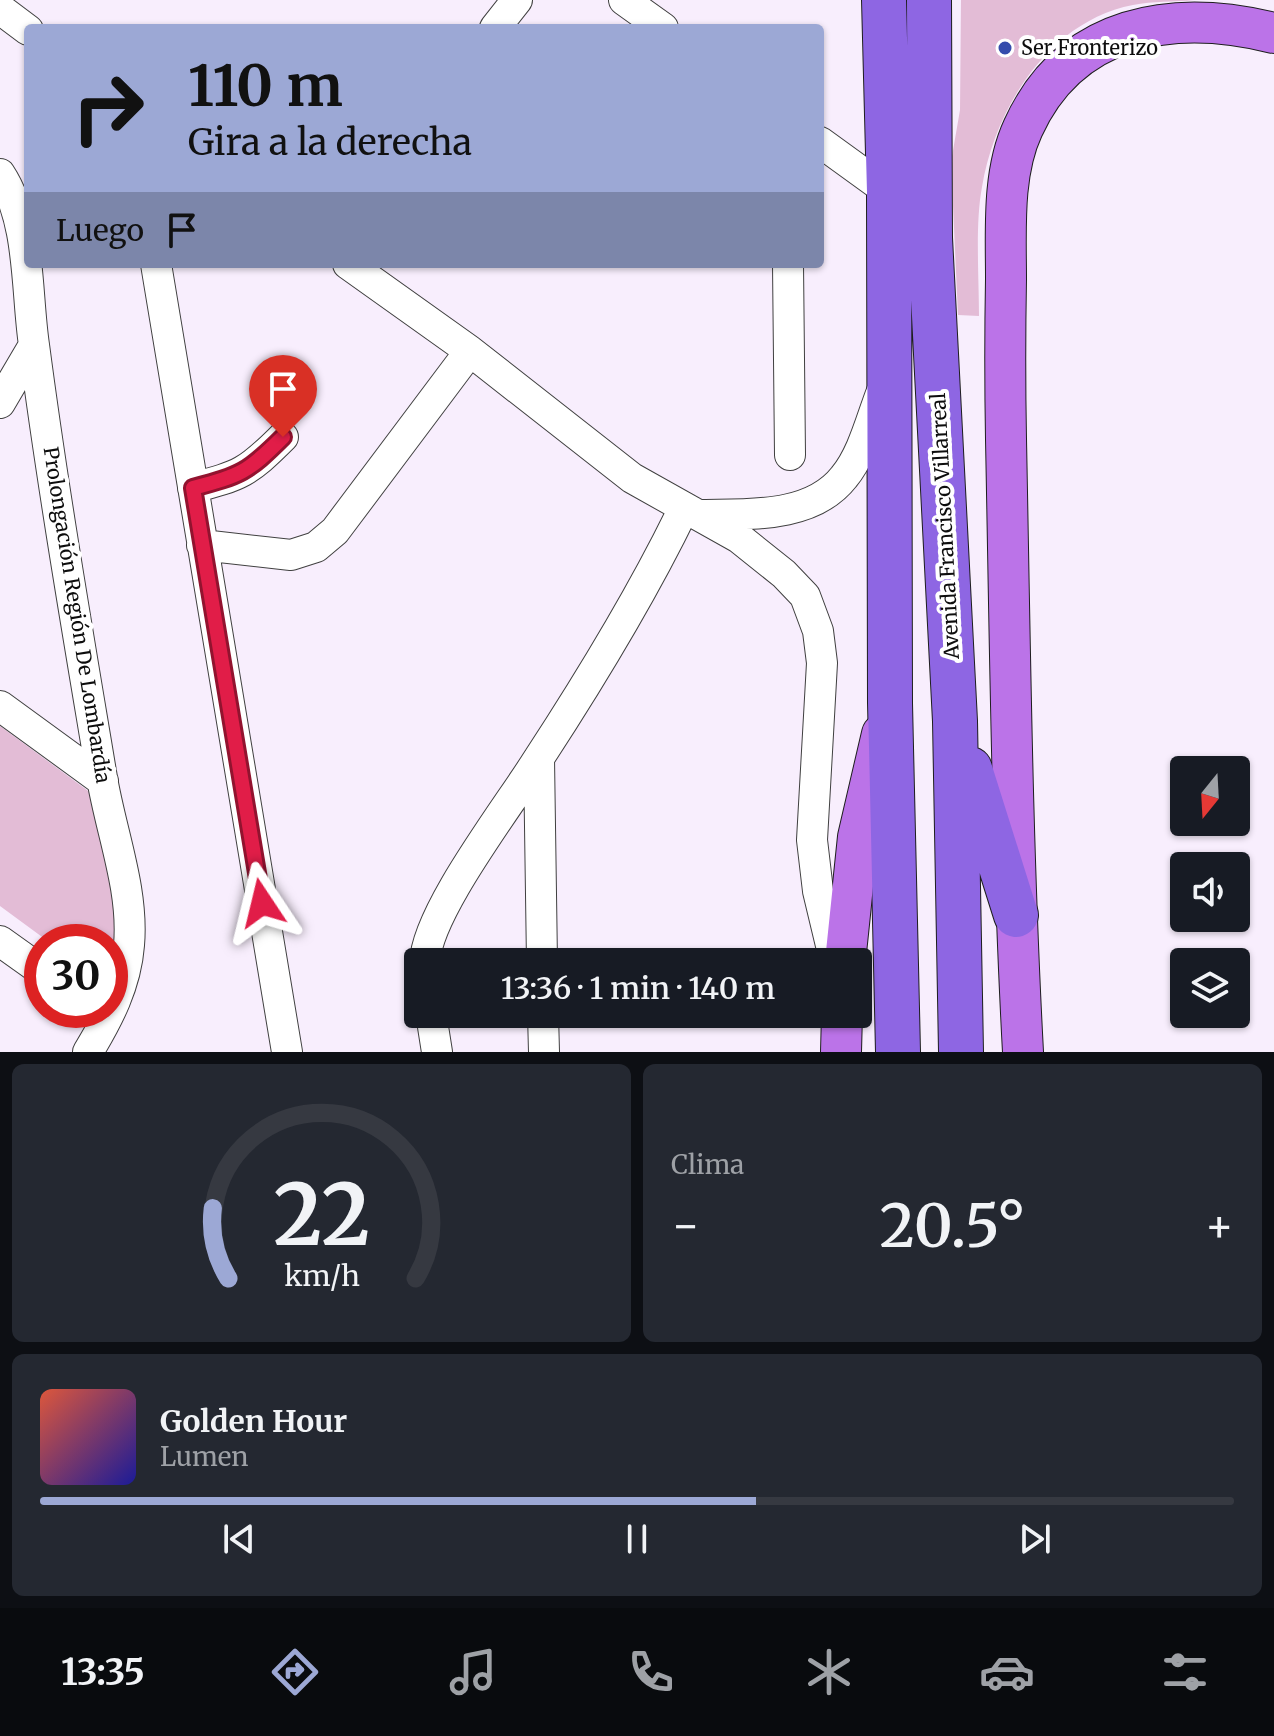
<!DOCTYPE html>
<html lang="es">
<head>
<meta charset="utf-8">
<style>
  :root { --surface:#171b24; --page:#242831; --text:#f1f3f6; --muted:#9ea1a6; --line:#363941; --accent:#9ca8d5 }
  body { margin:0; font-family:Merriweather,serif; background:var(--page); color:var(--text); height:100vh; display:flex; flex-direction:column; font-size:30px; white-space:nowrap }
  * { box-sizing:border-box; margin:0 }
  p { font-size:26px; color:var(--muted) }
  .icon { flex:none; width:44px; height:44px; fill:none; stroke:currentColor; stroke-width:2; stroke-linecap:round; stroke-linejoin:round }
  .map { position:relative; height:1052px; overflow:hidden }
  .sheet { display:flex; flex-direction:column; gap:12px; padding:12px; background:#0d0f14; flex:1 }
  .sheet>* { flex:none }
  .top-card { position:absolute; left:24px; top:24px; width:800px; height:244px; border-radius:8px; box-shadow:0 2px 6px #0004; background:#9ca8d5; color:#111; overflow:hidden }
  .needle { width:52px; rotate:198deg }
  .controls { position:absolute; left:1170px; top:756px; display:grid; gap:16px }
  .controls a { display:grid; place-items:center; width:80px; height:80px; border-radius:8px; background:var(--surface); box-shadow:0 2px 6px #0004; font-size:40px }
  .speed { position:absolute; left:24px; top:924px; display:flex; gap:16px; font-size:40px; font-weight:700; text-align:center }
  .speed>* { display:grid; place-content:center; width:104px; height:104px; border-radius:50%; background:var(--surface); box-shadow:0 2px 6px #0004; line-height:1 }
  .speed .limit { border:12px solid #d22; background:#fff; color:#111 }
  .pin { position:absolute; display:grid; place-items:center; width:68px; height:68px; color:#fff; margin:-82px -34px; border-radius:50% 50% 50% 0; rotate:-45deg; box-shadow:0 0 8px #0007 }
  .pin .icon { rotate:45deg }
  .me { position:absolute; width:88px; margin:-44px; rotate:350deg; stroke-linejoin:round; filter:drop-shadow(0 0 6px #0008) }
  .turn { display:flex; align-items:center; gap:28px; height:168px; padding:0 32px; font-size:36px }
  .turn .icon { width:104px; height:104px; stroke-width:2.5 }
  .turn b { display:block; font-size:56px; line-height:68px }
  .then { display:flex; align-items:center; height:76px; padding:0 32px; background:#0003; gap:16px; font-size:30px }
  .big { font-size:60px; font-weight:600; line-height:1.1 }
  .sheet .card { flex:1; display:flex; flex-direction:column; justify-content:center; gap:12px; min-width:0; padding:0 28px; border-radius:12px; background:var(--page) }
  .sheet .dial { align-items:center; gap:0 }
  .dial svg { height:208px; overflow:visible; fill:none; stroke:var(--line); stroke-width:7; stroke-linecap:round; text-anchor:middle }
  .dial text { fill:var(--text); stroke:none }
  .song { display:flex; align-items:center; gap:24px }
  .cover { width:96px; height:96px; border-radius:12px; background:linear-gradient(135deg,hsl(10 70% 55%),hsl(240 70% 35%)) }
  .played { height:8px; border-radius:4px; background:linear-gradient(90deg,var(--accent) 60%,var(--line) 60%) }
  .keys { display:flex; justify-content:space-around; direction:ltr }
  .heat { display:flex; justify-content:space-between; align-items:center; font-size:44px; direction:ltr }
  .sheet .tiles { flex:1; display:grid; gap:12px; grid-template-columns:1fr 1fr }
  .card:last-child { grid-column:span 2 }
  .trip { position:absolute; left:404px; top:948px; width:468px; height:80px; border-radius:8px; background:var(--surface); box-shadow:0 2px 6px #0004; font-weight:600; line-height:80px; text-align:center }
  .tabs { display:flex; height:128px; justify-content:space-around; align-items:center; background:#090b0e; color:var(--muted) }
  .tabs .icon { width:56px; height:56px }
  .tabs .current { color:var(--accent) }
  .tabs b { font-size:36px; color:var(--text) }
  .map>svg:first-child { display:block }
</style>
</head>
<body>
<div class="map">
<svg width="1274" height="1052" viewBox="0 0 1274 1052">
  <rect width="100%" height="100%" fill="#f8eefd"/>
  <path fill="#e3bcd6" d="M961 0H1194C1174 2 1153 1 1133 5 1049 21 995 108 982 187 975 224 979 277 979 316L958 315 951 162 960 110Z
    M0 726 110 807 135 958 110 987V942H49L0 906Z"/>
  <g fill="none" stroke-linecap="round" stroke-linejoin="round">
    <g stroke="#404040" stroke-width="32">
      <path id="minor" d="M624 0 663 28
        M0 9 28 30
        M495 28 517 0
        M820 142 889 192
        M0 174C31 221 26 291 34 345 53 490 78 634 102 778 111 832 134 890 129 945 126 985 108 1019 88 1052
        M156 264 287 1052
        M348 264 470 351 632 478 739 538 784 574 805 596 818 631 822 663 812 840 818 891 835 962
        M788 264 790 455
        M0 403 34 345
        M193 488C241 475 247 473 283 437
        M703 515C750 514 812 518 844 477 863 454 871 419 882 391
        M202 545 291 555 316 547 335 531 470 351
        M0 706 103 781
        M539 758 542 962
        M0 941 42 971
        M425 962C426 913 509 806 537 761 590 680 642 595 684 508
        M431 1014 437 1052
        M543 1014 544 1052"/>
    </g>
    <g stroke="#1e1e1e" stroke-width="42">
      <path id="major" d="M845 962 858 837 882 734
        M841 1052 842 1014
        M1023 1052C1012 848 1010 643 1006 439 1005 385 1005 332 1006 279 1006 230 1002 173 1023 128 1070 24 1173 8 1274 33"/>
    </g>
    <g stroke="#1e1e1e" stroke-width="46">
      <path id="highway" d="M884 0 889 192 890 703 898 1052
        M929 0 930 238 955 721 961 1052
        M970 769 1016 915"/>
    </g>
    <use href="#minor" stroke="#fff" stroke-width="30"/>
    <use href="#major" stroke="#bb73e8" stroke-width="40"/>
    <use href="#highway" stroke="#8e66e3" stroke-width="44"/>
  </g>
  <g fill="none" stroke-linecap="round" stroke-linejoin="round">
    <g stroke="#92132f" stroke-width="20">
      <path id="route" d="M262 903 193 488C241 475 247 473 283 437"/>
    </g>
    <use href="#route" stroke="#e11d48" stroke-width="14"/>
  </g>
  <circle fill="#354cac" stroke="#fff" stroke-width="3" cx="1005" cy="48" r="8"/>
  <g text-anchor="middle" stroke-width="8" stroke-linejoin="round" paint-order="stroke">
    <g font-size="20" fill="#0d0d0d" stroke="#fff" text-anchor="start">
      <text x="1021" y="55">Ser Fronterizo</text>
    </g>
    <g font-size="20" fill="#0d0d0d" stroke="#fff">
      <text transform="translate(945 526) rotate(-93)" y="7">Avenida Francisco Villarreal</text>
      <text transform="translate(77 615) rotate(81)" y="7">Prolongación Región De Lombardía</text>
    </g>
  </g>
</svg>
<div class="controls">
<a><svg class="needle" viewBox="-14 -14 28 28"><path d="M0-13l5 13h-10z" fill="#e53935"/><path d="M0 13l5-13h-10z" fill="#9ea1a6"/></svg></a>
<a><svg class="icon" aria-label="sound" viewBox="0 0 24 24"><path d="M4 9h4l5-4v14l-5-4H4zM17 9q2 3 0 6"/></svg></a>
<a><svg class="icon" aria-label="layers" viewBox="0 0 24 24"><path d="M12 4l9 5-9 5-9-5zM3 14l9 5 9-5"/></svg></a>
</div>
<div class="speed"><div class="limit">30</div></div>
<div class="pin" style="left:283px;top:437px;background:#d93025"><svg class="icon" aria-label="arrive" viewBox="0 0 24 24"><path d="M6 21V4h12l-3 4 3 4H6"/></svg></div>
<svg class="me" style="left:262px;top:903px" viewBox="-20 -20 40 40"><path d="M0-17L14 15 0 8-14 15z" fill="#e11d48" stroke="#fff" stroke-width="4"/></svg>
<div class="trip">13:36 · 1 min · 140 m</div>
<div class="top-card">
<div class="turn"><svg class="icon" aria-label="right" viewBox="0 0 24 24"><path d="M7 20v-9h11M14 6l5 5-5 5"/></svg><div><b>110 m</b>Gira a la derecha</div></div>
<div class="then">Luego<svg class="icon" aria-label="arrive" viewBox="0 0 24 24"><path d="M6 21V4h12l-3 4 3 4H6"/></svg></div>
</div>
</div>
<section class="sheet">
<div class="tiles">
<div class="card dial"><svg viewBox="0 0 100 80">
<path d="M14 69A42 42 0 1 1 86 69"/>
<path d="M14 69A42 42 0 0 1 8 42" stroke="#9ca8d5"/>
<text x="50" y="56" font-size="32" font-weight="700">22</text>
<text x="50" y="72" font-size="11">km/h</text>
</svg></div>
<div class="card"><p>Clima</p>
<div class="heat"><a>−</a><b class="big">20.5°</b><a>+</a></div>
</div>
<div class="card">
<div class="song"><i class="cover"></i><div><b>Golden Hour</b><p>Lumen</p></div></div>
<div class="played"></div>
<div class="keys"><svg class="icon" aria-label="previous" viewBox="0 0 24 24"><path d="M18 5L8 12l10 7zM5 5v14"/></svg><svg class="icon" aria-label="pause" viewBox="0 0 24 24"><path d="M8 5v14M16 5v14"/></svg><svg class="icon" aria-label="next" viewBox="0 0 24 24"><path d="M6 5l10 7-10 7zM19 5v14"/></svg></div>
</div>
</div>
</section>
<nav class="tabs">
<b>13:35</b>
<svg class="icon current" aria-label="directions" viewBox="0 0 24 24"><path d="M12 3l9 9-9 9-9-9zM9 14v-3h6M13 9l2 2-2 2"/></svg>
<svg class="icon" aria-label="music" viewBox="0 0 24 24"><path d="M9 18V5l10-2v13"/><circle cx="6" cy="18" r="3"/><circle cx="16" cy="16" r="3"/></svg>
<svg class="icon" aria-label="phone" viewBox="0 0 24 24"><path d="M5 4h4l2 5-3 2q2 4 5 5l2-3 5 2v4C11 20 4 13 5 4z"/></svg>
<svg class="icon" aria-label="climate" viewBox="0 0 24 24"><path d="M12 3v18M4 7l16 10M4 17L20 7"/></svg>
<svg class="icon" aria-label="car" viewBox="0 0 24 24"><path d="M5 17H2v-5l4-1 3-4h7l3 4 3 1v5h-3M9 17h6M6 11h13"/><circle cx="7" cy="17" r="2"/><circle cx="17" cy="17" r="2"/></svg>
<svg class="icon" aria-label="filters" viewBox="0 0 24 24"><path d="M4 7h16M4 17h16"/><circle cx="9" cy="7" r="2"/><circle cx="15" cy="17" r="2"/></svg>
</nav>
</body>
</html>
